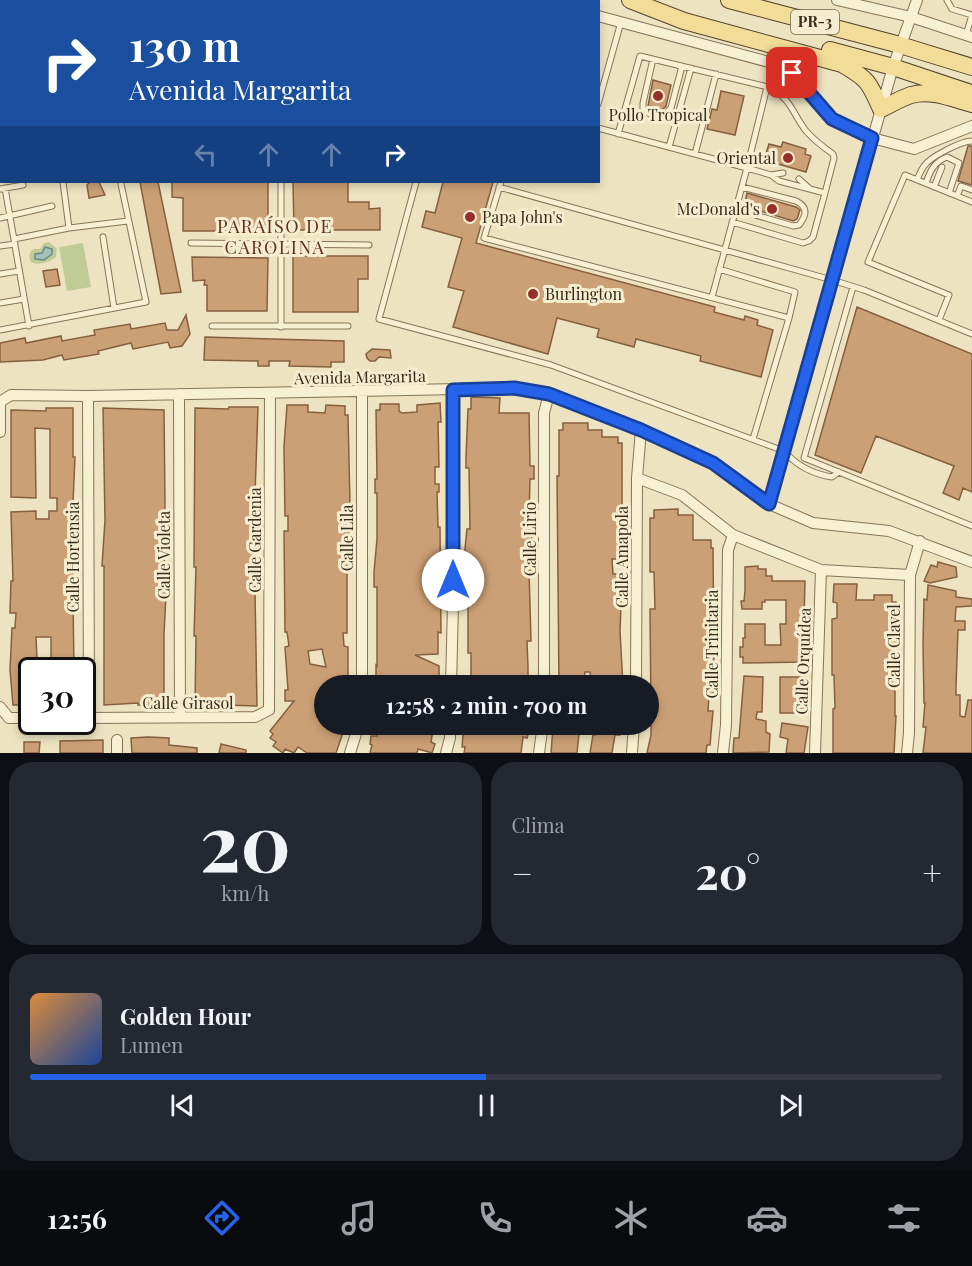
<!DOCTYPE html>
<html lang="es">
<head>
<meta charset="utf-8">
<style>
  :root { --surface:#171b24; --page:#242831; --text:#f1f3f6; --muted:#9ea1a6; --line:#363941; --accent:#2563eb }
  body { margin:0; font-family:"Playfair Display",serif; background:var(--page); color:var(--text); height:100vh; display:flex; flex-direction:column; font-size:22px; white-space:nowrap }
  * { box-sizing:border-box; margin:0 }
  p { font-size:20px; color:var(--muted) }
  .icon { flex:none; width:33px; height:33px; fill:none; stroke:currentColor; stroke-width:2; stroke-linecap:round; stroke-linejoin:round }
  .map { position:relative; height:753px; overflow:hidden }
  .panel { display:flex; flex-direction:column; gap:9px; padding:9px; background:#0d0f14; flex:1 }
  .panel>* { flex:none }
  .hud { position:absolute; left:0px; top:0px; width:600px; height:183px; box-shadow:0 3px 9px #0003; background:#1a4fa0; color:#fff; overflow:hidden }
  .speed { position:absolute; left:18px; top:657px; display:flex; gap:12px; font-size:30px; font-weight:700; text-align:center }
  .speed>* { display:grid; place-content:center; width:78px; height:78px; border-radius:50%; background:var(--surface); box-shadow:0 3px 9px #0003; line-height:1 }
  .speed .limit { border:3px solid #111; border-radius:9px; background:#fff; color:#111 }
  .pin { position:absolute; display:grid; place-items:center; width:51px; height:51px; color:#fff; margin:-26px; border-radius:12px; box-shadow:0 3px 9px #0006 }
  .me { position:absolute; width:66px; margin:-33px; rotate:0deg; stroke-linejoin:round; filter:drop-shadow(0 0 4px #0008) }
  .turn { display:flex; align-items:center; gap:21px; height:126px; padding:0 30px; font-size:27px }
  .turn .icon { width:78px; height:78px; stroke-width:2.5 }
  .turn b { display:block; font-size:42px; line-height:51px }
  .lanes { display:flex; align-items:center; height:57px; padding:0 30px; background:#0003; justify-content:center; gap:30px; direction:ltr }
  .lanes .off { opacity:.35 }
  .big { font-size:45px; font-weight:700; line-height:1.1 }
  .panel .widget { flex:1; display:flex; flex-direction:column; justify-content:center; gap:9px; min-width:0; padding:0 21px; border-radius:24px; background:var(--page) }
  .panel .dial { align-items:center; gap:0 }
  .dial b { font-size:78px; line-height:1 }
  .song { display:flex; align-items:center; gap:18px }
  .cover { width:72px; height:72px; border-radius:9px; background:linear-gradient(135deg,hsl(30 70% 55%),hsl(220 70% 35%)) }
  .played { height:6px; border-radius:3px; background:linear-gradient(90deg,var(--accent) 50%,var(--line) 50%) }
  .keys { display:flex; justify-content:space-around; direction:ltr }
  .heat { display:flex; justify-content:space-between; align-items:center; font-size:33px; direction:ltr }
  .panel .tiles { flex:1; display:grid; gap:9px; grid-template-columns:1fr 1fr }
  .widget:last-child { grid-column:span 2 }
  .trip { position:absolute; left:314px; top:675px; width:345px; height:60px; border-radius:30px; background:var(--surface); box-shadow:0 3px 9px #0003; font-weight:700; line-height:60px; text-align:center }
  .tab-bar { display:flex; height:96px; justify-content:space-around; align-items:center; background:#090b0e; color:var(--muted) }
  .tab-bar .icon { width:42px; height:42px }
  .tab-bar .on { color:var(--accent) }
  .tab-bar b { font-size:27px; color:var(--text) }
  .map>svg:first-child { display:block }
</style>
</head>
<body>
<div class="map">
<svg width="972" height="753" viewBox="0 0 972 753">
  <rect width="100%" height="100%" fill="#ede3c0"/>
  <path fill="#c1cb95" d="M49 242 57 249 56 257C50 262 38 266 31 262 28 256 29 252 34 249H40L44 243Z
    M83 243 91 287 67 291 59 247Z"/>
  <path fill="#a3c0b9" stroke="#6a8d87" stroke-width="1.5" d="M45 247 52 249V254L44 260 35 259V254L42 253Z"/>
  <path fill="#cca076" stroke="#86603e" stroke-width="1.5" fill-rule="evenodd" d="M653 80 671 85 666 106 662 110 652 109 648 106Z
    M721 91 744 96 735 135 707 129 712 109 717 110Z
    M783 142 806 149 805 154 811 156 806 172 764 160 769 144 781 147Z
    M968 146H972V185L958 181Z
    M90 182H99L105 195 89 198 87 185Z
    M140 182H158L181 292 161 294Z
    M172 182H268V231H183V198L172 197Z
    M293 182H348V202H369V209L380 208V230H294Z
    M443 182H493L476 243 715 307 714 312 744 320 745 316 758 320 757 325 773 330 761 377 700 361 701 356 636 339 634 347 597 337 599 329 557 318 548 354 453 327 464 291 448 287 462 238 422 227 426 211 435 213Z
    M747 193 796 207 800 210 797 219 793 221 744 206Z
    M293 256H368V279H358V312H293Z
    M192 257 268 258 267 311H207V285H204L205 280 193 281Z
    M57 269 60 285 46 287 43 271Z
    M857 307 972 354V492L963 488 959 500 943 493 954 466 876 436 861 473 815 455Z
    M186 315 190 334 182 346 170 348 168 342 133 349 131 343 98 351 99 354 64 360 62 355 43 360 0 362V343L25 338 26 343 61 336 62 341 95 335 94 330 130 324 131 329 165 323 167 330H178Z
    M205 337 344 341V362H331V367L289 366 290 361H269V366H258V361L204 360Z
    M372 349 390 350 391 358 379 357 375 361H370L367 358 366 354Z
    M471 397 500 398 499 413H529L530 466H534V479H530L529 516 531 517 532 526 531 571H529L531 641H527L528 667V676H533V686H471V653H468V599H471V583H469L468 561H465V549L467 529H470L469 468H466V457L468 409H471Z
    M440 403 441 422H438L439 467H435V484H439V492H437L438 527H440L441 633 438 632V654L415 655 439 666V679H435L436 686H381V678H376V665L377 666V587H374V572L377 539V493H375V479H377L376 410H380V404H399V411L402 413 417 412V405Z
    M287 405H308V412L325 413 326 405 345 406V415H348L350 505 347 564V633H343L344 646 348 647V686H324V724H346L336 753H307L298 747 294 753 285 749 283 753 273 746 276 742 270 738 273 734 270 731 294 701H285V690H288L285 647 289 646 287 632H285L284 531H288V516H285L284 447ZM322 649 326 667 310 664 308 651Z
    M229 407H258L254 524 257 525 255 592 257 706 195 704 196 636H194L196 567H194L195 408 228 409Z
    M46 408H73V457H75L72 526 74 670H51V637H36L37 660H34V670H32V705H13L10 670 12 628H15L16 613H10L11 581H13L11 512 36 511V519H49V511H57V498H50V429L35 428 36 498 11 497V410L46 411Z
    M103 408 164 410 165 502 164 549H165L164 566 165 595H166L164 634V707L138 705V703L104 705V566H102L105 520Z
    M563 423H588V430H602V437H618V443H622V546H618V559H612L613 574H618L619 581H622L620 631 623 686H591L590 672H585L583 686H559L557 476H559V430H563Z
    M678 509V515H693V540H711V548H713L714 673H709V688H713V696H709L708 711H713L710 745H707L706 753H647L651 735V713L650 609H655L654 572H650V518H654V510Z
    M938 562 956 567 957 577 930 583 924 581 931 565 937 567Z
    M758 566V569H766V576H772V581H805L804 618H801L802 662 743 663V657H740V647H743V638H745V624H765V645H781L780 624H786V600H765V602H762V609H742L741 601H744L745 591V567Z
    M834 584H857L856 600H874V595H892V602H896L897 657 892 658V671L896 673 895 680H892L895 692V716H896L894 753H833V709L835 708 834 675H832V619L837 618V603L833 602Z
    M928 585 956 591V597L972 599V606L956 607 955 621H965V630H958L956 686V695H960V716L965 717 968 700H972V753H923L926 727H923L925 703H924L923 644 924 599 927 600Z
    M744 676 763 677 762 712H757L756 719 766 721V732L770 734 769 752 733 753 734 738H739Z
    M780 677H806V713H780Z
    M782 723 808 727 804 753H786L788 739 780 737Z
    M377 724H434L431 742 435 744 432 753 418 749 417 753H370L372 745 370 744 371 736H377Z
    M464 724H526L525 728 529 731 527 738 523 737 521 753H464L465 747H462Z
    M556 724H580L577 753H551L553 727H556Z
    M594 724H621L620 735H615L612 753H590L593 735H595Z
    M148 737 169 738V745L197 748V753H132L131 738Z
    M103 740V753H60V741Z
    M24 742H40L39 753H24Z
    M221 744 246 750V753H219Z"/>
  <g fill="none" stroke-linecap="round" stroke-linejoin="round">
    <g stroke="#877458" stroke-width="7">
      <path id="service" d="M175 0V2
        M319 0 325 2
        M947 0 952 9 972 15
        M93 2V0
        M162 2V0
        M358 2V0
        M464 2 465 0
        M966 35 972 15
        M0 57H2
        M653 59 643 103V109L650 114 664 115 671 108 682 66
        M598 104 621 22
        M598 128 747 168 712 297
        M618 134 640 56 764 86C792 97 790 110 806 131 814 140 823 147 833 154L834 158 825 193 779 181 771 175 747 168 767 87
        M669 147 691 68
        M695 154 716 74
        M771 175 783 173
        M799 179 809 188
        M917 180C919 175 921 170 924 166 930 157 961 141 972 141
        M416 182 379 319 551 365 784 451C797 466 812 474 832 477L839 472
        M501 182 484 238 789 318 753 439
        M926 183C930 171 934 162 947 157L959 163 949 193
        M499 187 832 280 864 290 972 334
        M934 187 942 167
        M5 188 29 326
        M0 189 23 185
        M957 196 961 186 972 190
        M735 209 793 226 799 225C807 215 808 207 796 201L742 187
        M0 218 52 206
        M732 222 803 243 809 241 813 237 825 193
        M69 228 128 221
        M103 237 114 308
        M14 239 69 228 63 182
        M191 243 369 245
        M0 246 15 244
        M719 269 795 292 789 318
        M0 274 19 271
        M853 287 804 458 972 526
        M0 303 24 299
        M939 320 949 295 868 262 905 175 972 202
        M212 326H348
        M281 327V182
        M0 330 146 302 121 184"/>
    </g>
    <g stroke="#877458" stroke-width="12">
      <path id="minor" d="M542 0 547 2
        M837 0 911 17 972 37
        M598 16 780 65 800 80 832 119 872 138 914 149 972 126
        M0 119H2
        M0 138H2
        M362 391V686
        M179 394 180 717
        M88 396 89 718
        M0 432V402L11 395 88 396 514 388 549 394 641 430 713 463 769 504 813 523 889 531 972 562
        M637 478 682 495 733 535 821 570 910 575
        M769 504 893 67 917 0
        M451 686 453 604 452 390
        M544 686V413L549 394
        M636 686 637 478 641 430
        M0 707 9 718H32
        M82 718 255 717 269 710 270 393
        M117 740V753
        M350 753 359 724
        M446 753 450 738V724
        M539 753 543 724
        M632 753 634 724
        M723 753 726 725 728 550 733 535
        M815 753 821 570
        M907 753 909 733 910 575 920 541"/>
    </g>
    <g stroke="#54422d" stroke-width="18">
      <path id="primary" d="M630 0 684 21 842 64C868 79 869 82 881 109 890 105 901 98 911 95 931 89 953 99 972 104
        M729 0 900 45 972 67
        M830 50 893 67 971 93"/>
    </g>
    <use href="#service" stroke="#f8f0d3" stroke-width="5"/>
    <use href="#minor" stroke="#f8f0d3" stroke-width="10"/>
    <use href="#primary" stroke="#f1dc98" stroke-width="16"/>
  </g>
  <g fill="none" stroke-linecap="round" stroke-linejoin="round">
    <g stroke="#184099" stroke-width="15">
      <path id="route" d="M453 580V390L514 388 549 394 641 430 713 463 769 504 872 138 832 119 792 73"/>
    </g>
    <use href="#route" stroke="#2563eb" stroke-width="10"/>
  </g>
  <g fill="#953029" stroke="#f5edd0" stroke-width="2">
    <circle cx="658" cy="96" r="6"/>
    <circle cx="788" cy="158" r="6"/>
    <circle cx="772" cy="209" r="6"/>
    <circle cx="470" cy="217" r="6"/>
    <circle cx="533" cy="294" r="6"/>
  </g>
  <g text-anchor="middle" stroke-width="6" stroke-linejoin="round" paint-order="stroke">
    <rect fill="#f5edd0" stroke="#6f6553" stroke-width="1.5" x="791" y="10" width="48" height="24" rx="4.5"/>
    <g font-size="15" font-weight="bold" fill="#362b1d">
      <text x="815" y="27">PR-3</text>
    </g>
    <g font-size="16" fill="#362b1d" stroke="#f5edd0" text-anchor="end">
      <text x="658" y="121" text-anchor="middle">Pollo Tropical</text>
      <text x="776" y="164">Oriental</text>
      <text x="760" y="215">McDonald's</text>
      <text x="482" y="223" text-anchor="start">Papa John's</text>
      <text x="545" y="300" text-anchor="start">Burlington</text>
    </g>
    <g font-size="16" fill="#362b1d" stroke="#f5edd0">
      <text transform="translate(360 377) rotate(-1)" y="6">Avenida Margarita</text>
      <text transform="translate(347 538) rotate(-90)" y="6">Calle Lila</text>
      <text transform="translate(530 539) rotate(-90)" y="6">Calle Lirio</text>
      <text transform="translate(255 540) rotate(-90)" y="6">Calle Gardenia</text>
      <text transform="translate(164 555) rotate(-90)" y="6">Calle Violeta</text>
      <text transform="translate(73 557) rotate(-90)" y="6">Calle Hortensia</text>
      <text transform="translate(622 557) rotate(-90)" y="6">Calle Amapola</text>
      <text transform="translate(712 644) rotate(-90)" y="6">Calle Trinitaria</text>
      <text transform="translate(894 646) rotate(-90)" y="6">Calle Clavel</text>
      <text transform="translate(803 661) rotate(-88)" y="6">Calle Orquídea</text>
      <text x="188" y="709">Calle Girasol</text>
    </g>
    <g font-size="18" letter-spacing="1.5" fill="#63301c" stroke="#f5edd0">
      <text x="275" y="233">PARAÍSO DE<tspan x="275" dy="21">CAROLINA</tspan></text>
    </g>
  </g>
</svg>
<div class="speed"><div class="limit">30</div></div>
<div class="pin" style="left:792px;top:73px;background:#d93025"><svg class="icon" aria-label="arrive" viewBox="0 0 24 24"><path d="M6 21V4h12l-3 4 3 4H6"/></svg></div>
<svg class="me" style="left:453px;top:580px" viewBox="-20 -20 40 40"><circle r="19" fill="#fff"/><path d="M0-13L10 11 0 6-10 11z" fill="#2563eb"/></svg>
<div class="trip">12:58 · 2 min · 700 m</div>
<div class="hud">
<div class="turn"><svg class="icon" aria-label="right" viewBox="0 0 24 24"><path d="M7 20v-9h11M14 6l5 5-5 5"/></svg><div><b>130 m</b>Avenida Margarita</div></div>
<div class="lanes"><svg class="icon off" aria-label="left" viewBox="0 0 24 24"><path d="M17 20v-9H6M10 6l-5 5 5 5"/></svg><svg class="icon off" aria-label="ahead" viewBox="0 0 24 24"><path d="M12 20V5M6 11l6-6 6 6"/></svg><svg class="icon off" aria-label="ahead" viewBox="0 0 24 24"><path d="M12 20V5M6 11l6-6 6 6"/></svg><svg class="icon" aria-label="right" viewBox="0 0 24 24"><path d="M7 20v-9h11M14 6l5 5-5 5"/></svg></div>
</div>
</div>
<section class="panel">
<div class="tiles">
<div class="widget dial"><b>20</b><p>km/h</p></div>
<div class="widget"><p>Clima</p>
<div class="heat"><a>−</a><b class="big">20°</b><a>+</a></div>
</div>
<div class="widget">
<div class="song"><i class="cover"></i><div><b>Golden Hour</b><p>Lumen</p></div></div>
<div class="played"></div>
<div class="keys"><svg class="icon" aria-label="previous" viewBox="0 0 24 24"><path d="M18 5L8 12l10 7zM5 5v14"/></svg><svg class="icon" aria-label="pause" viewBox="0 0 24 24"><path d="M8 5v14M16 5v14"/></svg><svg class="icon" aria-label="next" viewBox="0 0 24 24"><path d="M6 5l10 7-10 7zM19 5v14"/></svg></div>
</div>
</div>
</section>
<nav class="tab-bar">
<b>12:56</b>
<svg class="icon on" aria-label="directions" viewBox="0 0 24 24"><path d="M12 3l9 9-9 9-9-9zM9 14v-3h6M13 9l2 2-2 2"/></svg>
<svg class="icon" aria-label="music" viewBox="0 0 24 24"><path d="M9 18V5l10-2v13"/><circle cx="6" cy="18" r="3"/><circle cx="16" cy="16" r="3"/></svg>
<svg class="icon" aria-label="phone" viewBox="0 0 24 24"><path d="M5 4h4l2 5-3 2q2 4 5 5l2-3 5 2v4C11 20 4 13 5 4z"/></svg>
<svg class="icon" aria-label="climate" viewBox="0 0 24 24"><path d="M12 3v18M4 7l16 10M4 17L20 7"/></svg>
<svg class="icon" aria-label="car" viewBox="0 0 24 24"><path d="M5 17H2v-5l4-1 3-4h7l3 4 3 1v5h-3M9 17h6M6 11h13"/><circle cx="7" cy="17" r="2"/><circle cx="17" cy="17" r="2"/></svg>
<svg class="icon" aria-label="filters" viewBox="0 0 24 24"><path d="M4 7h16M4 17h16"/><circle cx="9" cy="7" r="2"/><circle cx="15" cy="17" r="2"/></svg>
</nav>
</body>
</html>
